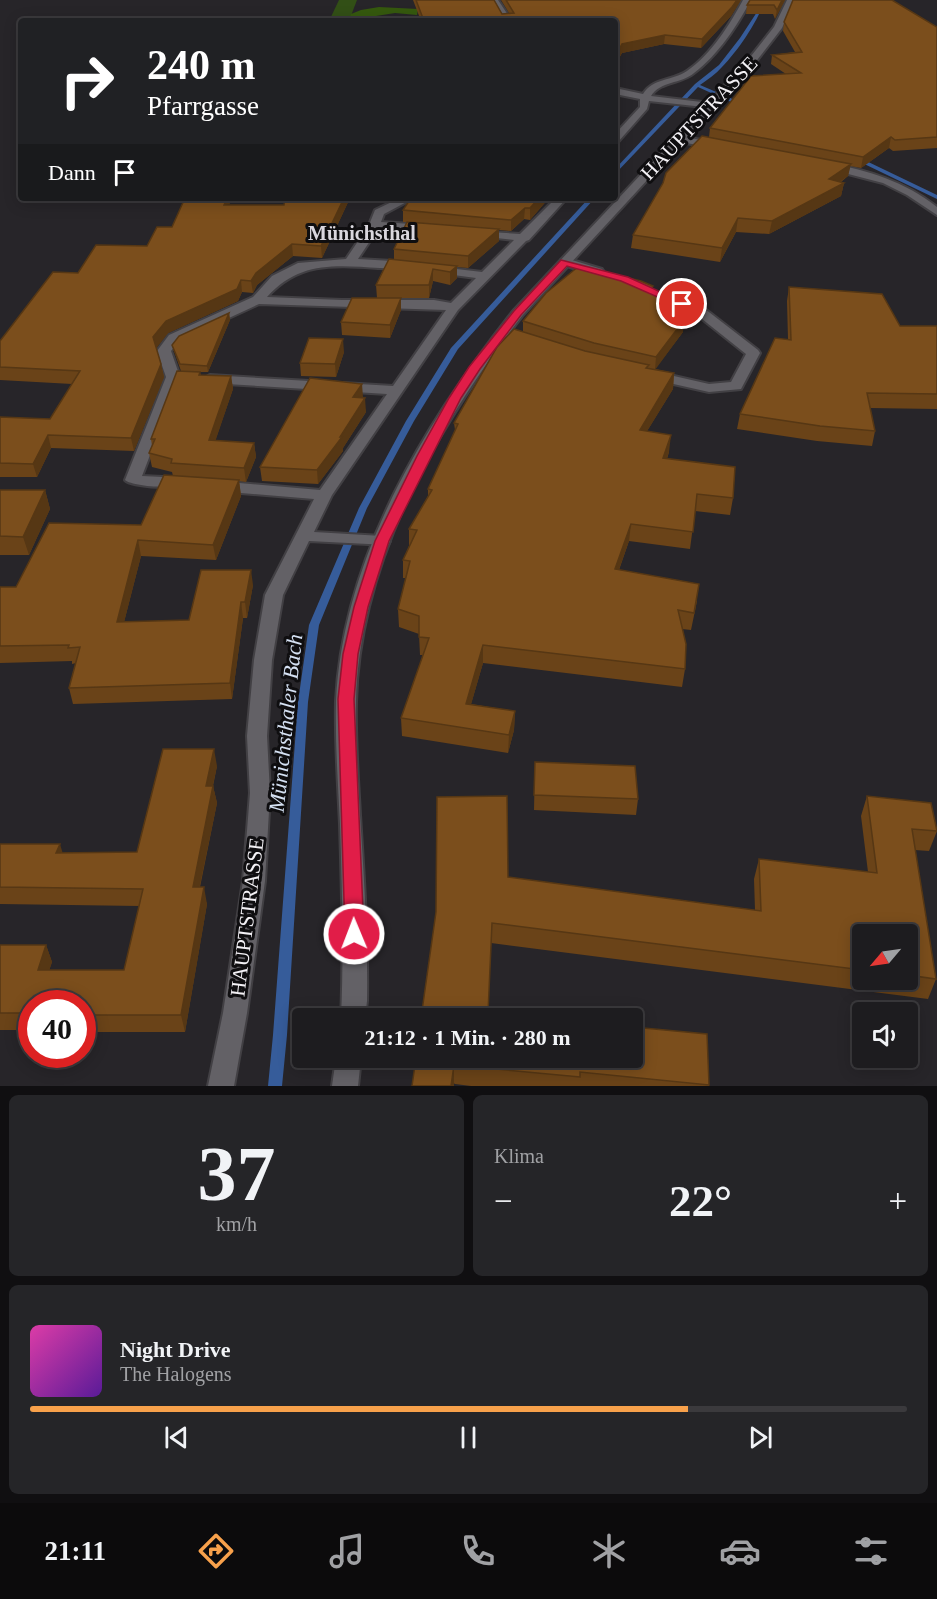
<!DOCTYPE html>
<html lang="de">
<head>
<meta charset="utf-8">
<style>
  :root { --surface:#1d1c1f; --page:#252528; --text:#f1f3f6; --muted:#a0a1a4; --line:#3b3a3d; --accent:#f8a14b }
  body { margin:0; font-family:"Times New Roman",serif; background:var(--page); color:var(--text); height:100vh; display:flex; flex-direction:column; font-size:22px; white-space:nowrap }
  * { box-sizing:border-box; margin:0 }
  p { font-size:20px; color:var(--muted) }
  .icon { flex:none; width:33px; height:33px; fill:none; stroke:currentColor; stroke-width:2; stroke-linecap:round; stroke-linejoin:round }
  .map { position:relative; height:1086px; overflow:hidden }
  .drawer { display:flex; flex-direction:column; gap:9px; padding:9px; background:#100f11; flex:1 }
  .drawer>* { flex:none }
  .banner { position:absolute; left:18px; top:18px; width:600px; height:183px; border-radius:6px; box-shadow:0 3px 15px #0003,0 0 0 2px var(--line); background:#202124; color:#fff; overflow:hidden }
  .needle { width:39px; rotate:241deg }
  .tools { position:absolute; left:852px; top:924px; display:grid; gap:12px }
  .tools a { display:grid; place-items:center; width:66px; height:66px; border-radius:6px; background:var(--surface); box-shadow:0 3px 15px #0003,0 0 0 2px var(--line); font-size:30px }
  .speed { position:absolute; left:18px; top:990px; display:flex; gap:12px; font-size:30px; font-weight:700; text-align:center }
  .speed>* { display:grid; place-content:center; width:78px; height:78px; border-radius:50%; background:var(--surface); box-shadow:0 3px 15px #0003,0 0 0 2px var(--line); line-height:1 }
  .speed .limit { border:9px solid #d22; background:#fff; color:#111 }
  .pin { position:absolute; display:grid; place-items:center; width:51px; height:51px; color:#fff; margin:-26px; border:3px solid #fff; border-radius:50%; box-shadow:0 2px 6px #0007 }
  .me { position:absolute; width:66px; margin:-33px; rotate:359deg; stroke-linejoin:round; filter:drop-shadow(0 0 4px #0008) }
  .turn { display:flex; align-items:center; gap:21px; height:126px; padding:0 30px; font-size:27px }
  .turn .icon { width:78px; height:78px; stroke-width:2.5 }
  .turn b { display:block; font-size:42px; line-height:51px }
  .then { display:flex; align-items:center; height:57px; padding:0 30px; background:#0003; gap:12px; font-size:22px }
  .big { font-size:45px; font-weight:800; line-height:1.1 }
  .drawer .card { flex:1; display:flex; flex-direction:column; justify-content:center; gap:9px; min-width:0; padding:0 21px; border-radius:9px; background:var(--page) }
  .drawer .dial { align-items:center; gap:0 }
  .dial b { font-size:78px; line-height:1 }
  .song { display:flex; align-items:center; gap:18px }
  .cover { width:72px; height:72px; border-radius:9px; background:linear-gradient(135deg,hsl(320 70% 55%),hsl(270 70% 35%)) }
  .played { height:6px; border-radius:3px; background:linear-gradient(90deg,var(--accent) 75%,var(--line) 75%) }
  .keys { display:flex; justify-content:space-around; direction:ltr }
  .heat { display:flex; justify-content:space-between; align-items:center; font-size:33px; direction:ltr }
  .drawer .tiles { flex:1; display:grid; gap:9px; grid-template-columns:1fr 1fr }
  .card:last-child { grid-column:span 2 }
  .trip { position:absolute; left:292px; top:1008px; width:351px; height:60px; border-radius:6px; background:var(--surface); box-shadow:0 3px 15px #0003,0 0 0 2px var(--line); font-weight:800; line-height:60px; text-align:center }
  .tabs { display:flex; height:96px; justify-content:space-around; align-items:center; background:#0c0b0c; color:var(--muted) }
  .tabs .icon { width:42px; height:42px }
  .tabs .current { color:var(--accent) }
  .tabs b { font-size:27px; color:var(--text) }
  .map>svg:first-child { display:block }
</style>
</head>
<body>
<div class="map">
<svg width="937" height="1086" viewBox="0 0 937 1086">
  <rect width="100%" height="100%" fill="#272529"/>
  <path fill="#324f16" d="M339 0H357L349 21H329Z"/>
  <path fill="#35590e" d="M379 7 418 9 417 15 395 13 376 16 377 19 381 21H349L351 14 361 10Z"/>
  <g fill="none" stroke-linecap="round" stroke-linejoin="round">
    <path fill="#365c9a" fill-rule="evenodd" d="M761 0H765C758 21 738 51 722 67 716 74 708 79 700 85L744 104V106H740L698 87 615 174V169L695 84 719 65 740 38 757 12Z
      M856 158H860L937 195V199L856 160Z
      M589 198H595L458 349 414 421 367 508 319 625 308 702 287 1035 282 1086H268L273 1035 298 702 309 625 359 508 406 421 451 348Z"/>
    <g stroke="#424044" stroke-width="4">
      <path id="minor" d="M490 0H498L512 21H504Z
        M743 0H751C737 26 718 55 694 73 681 84 660 81 651 96L710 103 715 106 713 108 649 101 647 109 618 142 615 143V134L640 107V99L615 94V88L643 94C653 78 672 81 687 71 711 55 730 24 743 0Z
        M679 136 718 143 723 146 718 149 676 141V137Z
        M829 163C869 171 904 181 937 207V215L907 195 883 183 825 168 824 166Z
        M400 198H414L384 214 381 222 426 225 432 228 430 230 378 229 358 259 409 262 415 266 413 269C403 271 391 268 380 268 335 265 299 261 267 297L342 300H434L451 303 476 278 431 272V266L482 272 514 240 478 236 474 235V231L520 234 556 198H567L529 240 526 241 458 310 332 495 314 532 382 536 388 537 390 541 388 545 309 541 283 595 272 660 267 736 270 793 265 881 247 1013 234 1086H208L223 1013 243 881 250 793 247 736 254 660 265 595 314 499 217 491 209 486 217 481 320 490 387 394 210 383 203 379 210 375 393 386 446 310 259 304 179 341 171 351 180 377 142 476 183 478 191 483C184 490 132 487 125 480L166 377 157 351 169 335 253 297 272 276 298 263 346 259 369 225 375 210Z
        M565 258 602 269 604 272 598 276 561 264V260Z
        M665 292 705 309 758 350 760 353 741 389 709 392 647 378 645 375 652 371 709 384 731 382 746 354 697 315 661 299 659 296 661 293Z"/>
    </g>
    <g stroke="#424044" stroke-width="4">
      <path id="tertiary" d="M787 0H795L782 28 754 64 522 316C438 425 359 560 356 702 355 739 358 777 360 815 364 877 368 939 367 1001L365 1018H341C344 954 342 888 340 824 338 783 335 742 336 701 343 556 426 421 514 310L748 60 774 27Z
        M336 1058H361L358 1086H332Z"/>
    </g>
    <use href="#minor" fill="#636166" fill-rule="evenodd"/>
    <use href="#tertiary" fill="#636166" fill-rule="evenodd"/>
  </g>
  <path fill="#6a4318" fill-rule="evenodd" d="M413 0H494L502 14 509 13 501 0H741L731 16 701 48 664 44 622 53 615 65V21H421Z
    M750 0H785L775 19 773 14H746L747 5Z
    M784 22 937 27V148L893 151 889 148 861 168 850 166 848 176 841 182 844 183 841 196 769 234 736 232 720 262 631 248 633 235 709 137 710 128 786 74 771 64 772 55 795 52 783 31Z
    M350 198 322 258 293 256 257 285 253 293 242 292 238 301 168 333 156 348 161 364 164 377 134 451 51 448 37 477H0V417L50 419 72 384 0 380V341L78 273 147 246 172 227 230 205H284Z
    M549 198 530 220 524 219 511 231 499 230V241L468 268 457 267V278L450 285 433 281 429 298H401V310L390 338 342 335 341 322 377 298 376 285 394 259V249L407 222H403V210Z
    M653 286V290L684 299 683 311 677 318 683 332 655 369 674 373 673 389 647 431 669 452 667 459 733 498 730 515 695 511 690 549 629 541 619 570 697 601 691 630 682 629 685 669 682 687 483 663 471 704 515 711 514 730 508 753 402 736 401 718 423 655H420L419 634 399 627 398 609 406 578H403V560L409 546V529L428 496V489L455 430 454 423 523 331V321Z
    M789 287 900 326H937V409L870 408 875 431 872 446 817 441 737 429 740 414 788 339 787 301Z
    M229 313 230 320 208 372H200L201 376H231L233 389 215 441 254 443 256 457 246 482 239 481 241 496 216 560 141 556 124 622 189 620 253 585 247 618H243L232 699 73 704 69 688 76 663 72 664V661L0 663V587H16L141 525 173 476 172 472 152 467 149 453 152 446 151 439 181 371 174 351 172 345Z
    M344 352 336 377 301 376 300 363Z
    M362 398 366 412 343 448V451L318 484 262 481 260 467Z
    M0 490H45L50 509 29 555H0Z
    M535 762 638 799 636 815 534 810Z
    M217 766 213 786 217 803 200 887 207 904 185 1032H82V1004H32V1030H0V945H46L52 962 49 970H124L139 906 0 904V844L62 853 137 852Z
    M867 796 937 831 929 851 915 850 936 979 928 999 491 943 421 1018 508 877 755 910 754 879 759 859 868 872 861 816ZM862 934H908V980H862Z
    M416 1058H633L709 1085V1086H471L455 1084Z"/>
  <path fill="#563714" d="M737 0H741L731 16 701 48 702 39Z
    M782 0H785L775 19 777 10Z
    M665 35 664 44 622 53 615 65V57L622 44Z
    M891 137 889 148 861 168 863 157Z
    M851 164 848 176 827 191 829 179Z
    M844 183 841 196 769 234 772 221Z
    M227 198H229L230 204 224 205Z
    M344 198H350L322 258 321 246Z
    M539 198H549L530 220V208Z
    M525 208 524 219 511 231V220Z
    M738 218 736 232 720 262 722 248Z
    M499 229V241L468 268V256Z
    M292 244 293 256 257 285 253 293 251 281 256 273Z
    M457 266V278L450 285V272Z
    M433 269V281L429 298V285Z
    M241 280 242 292 238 301 168 333 155 350 153 337 166 321Z
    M401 298V310L390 338V325Z
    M684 299 683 311 666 328 668 315Z
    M229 313 230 320 208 372 207 366Z
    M684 320 683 332 655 370 656 357Z
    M343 339 344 352 336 377 335 364Z
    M161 364 164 377 134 451 131 438Z
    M674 373 673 389 638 446 640 430Z
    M231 376 233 389 211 454 209 440Z
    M362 384 363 397H353Z
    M365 398 366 412 343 448V451L318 484 317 470Z
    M48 435 51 448 37 477 33 464Z
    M671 435 669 452 661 475 663 458Z
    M254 443 256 457 246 482 244 468Z
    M239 480 241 496 216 560 213 545Z
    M45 490 50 509 29 555 23 537Z
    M631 524 629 541 613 586 615 569Z
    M138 540 141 556 120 638 117 622Z
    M251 570 253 585 247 618 245 602Z
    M241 602 243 618 232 699 230 683Z
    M483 645V663L466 722V704Z
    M515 711 514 730 508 753 509 735Z
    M214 749 217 766 209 803 206 786Z
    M213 786 217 803 196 904 193 887Z
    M60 844 65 861 56 853Z
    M204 887 207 904 185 1032 181 1015Z
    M46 945 52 962 44 987 38 970Z
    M454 1065V1086H451Z"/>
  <path fill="#7b4e1c" stroke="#563714" stroke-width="1.5" d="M416 0H494L502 14 514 13 506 0H737L732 7 702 39 665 35 622 44 615 57V21H424Z
    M750 0H782L777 10 774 5H747Z
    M793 0H892L937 27V137L895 140 891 137 863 157 710 128 751 76 801 73 772 55 802 52 784 22Z
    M702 136 851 164 829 179 844 183 772 221 738 218 722 248 633 235 663 183 666 173Z
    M185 198H227L224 205H284L285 198H344L321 246 292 244 256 273 251 281 241 280 237 289 166 321 153 337 161 364 131 438 48 435 33 464 0 463V417L50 419 80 371 0 367V341L53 272 78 273 96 245 147 246 157 227H172Z
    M411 198H539L530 208H525L511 220 403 210Z
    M407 222 499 229 468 256 394 249Z
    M389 259 457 266 450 272 433 269 429 285H376Z
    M579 266 641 281 653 286 650 289 684 299 668 315 684 320 656 357 594 343 523 321 546 293Z
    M789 287 882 294 900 326H937V394L867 393 875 431 820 426 740 414 775 338 791 340Z
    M352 298H401L390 325 341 322Z
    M229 313 207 366 180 364 172 345 179 336Z
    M514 329 585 351 649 365 646 368 674 373 640 430 671 435 663 458 735 467 733 498 697 494 693 532 631 524 615 569 699 584 694 613 678 610 686 644 685 669 483 645 466 704 515 711 509 735 401 718 429 638 419 637V616L398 609 410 561 403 560 417 530 409 529 432 490 428 489 458 424 454 423 497 347Z
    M309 338 343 339 335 364 300 363Z
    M177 371 200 372 199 375 231 376 209 440 254 443 244 468 171 463 172 459 149 453 155 439H151Z
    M310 378 362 384 353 397 365 398 340 437H342L317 470 260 467Z
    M164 475 239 480 213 545 138 540 117 622 189 620 201 570H251L245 602H241L230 683 69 688 80 647 68 648 69 645 0 646V587H16L49 523 141 525Z
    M0 490H45L23 537 0 536Z
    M163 749H214L206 786H213L193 887H204L181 1015H82V1004H32V1013H0V945H46L38 970H124L143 889 0 887V844H60L56 853 137 852Z
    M535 762 635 766 638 799 534 795Z
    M507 796 508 877 761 911 759 859 877 873 867 796 931 803 937 831 912 829 936 979 908 975V934H862V970L492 923 488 1013 541 1018H421L436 912 437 797Z
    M633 1027 707 1034 709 1085 580 1072V1077L454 1065 451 1086H412L416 1058H633Z"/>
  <path fill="#e11d48" stroke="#92132f" stroke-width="1.5" d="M561 260 628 277 687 304 678 306 621 281 567 266 521 315 480 369 461 398 389 541 368 607 358 654 354 699 364 934 361 940 354 942 348 940 345 934 338 699 343 654 354 607 375 541 417 456 449 398 469 367 514 311Z"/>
  <g text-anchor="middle" stroke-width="6" stroke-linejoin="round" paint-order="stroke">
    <g font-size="20" font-weight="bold" fill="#dad7de" stroke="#0f0e10">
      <text x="362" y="240">Münichsthal</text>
    </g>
    <g font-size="21" fill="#f3f1f5" stroke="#0f0e10">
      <text transform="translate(699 118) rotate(-47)" y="7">HAUPTSTRASSE</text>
      <text transform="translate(247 917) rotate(-83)" y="7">HAUPTSTRASSE</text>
    </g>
    <g font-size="22" font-style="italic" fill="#d5e1f3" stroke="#0f0e10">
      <text transform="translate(285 723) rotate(-84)" y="8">Münichsthaler Bach</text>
    </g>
  </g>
</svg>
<div class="tools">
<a><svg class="needle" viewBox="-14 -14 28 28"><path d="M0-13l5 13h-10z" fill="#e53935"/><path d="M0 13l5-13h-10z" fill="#a0a1a4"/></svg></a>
<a><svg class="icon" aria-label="sound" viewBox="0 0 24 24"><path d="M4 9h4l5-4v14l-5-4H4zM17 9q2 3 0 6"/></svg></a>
</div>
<div class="speed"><div class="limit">40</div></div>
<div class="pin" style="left:682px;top:304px;background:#d93025"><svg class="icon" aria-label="arrive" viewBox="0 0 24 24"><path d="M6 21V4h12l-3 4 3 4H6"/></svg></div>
<svg class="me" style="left:354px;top:934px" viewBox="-20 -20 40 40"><circle r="17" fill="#e11d48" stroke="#fff" stroke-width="3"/><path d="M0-11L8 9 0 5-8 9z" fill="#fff"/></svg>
<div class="trip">21:12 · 1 Min. · 280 m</div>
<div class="banner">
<div class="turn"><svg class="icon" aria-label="right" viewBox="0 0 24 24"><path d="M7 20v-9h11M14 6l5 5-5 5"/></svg><div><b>240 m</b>Pfarrgasse</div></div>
<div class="then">Dann<svg class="icon" aria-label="arrive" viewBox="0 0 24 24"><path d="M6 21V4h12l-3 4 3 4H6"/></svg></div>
</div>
</div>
<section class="drawer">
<div class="tiles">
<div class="card dial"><b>37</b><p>km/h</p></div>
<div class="card"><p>Klima</p>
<div class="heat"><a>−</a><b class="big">22°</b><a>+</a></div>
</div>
<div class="card">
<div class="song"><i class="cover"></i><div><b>Night Drive</b><p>The Halogens</p></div></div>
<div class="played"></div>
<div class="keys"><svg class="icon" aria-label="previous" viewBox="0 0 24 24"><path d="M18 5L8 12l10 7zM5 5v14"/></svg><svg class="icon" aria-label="pause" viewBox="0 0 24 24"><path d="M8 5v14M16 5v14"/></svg><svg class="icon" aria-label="next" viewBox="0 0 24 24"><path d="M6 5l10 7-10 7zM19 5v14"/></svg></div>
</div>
</div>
</section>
<nav class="tabs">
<b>21:11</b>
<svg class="icon current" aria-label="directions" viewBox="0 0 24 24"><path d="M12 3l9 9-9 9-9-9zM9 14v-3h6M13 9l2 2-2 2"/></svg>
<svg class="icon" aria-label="music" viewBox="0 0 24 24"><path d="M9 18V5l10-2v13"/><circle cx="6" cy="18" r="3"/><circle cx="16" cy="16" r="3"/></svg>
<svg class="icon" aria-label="phone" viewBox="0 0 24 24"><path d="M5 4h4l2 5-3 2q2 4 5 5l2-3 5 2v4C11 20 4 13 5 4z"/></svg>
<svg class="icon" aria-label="climate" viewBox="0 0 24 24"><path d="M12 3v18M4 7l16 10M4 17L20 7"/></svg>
<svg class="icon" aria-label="car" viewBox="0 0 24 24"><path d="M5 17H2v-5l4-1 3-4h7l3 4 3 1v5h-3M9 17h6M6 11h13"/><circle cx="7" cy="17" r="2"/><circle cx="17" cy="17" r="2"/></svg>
<svg class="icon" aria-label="filters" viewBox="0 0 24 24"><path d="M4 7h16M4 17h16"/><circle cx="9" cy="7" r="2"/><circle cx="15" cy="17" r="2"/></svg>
</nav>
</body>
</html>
